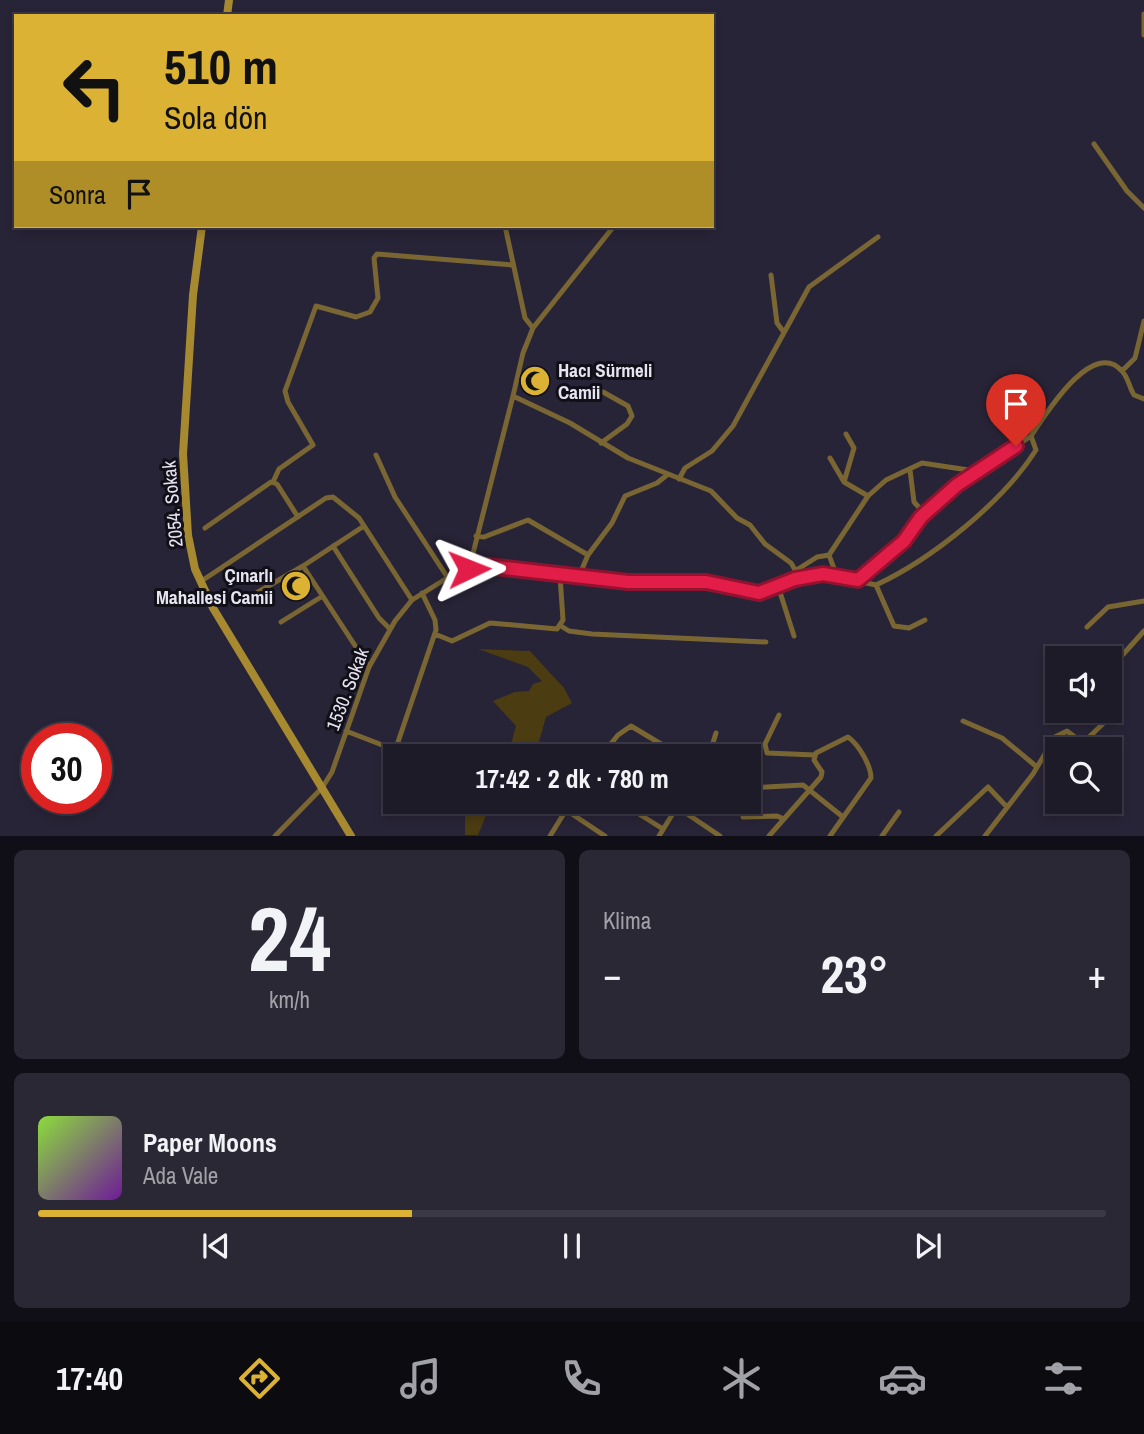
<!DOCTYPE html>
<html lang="tr">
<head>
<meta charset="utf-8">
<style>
  :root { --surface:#1e1b29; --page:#2b2835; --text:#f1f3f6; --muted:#a1a1a8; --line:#3c3946; --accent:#dbb233 }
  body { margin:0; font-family:"Archivo Narrow",sans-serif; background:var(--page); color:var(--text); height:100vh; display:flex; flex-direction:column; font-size:26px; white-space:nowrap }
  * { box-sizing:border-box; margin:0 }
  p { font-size:23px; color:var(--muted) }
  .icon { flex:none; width:38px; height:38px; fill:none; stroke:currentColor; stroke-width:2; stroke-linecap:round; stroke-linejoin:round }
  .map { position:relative; height:836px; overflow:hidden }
  .panel { display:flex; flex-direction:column; gap:14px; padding:14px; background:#100f17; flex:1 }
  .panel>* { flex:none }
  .hud { position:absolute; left:14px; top:14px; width:700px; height:214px; border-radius:0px; box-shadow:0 4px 10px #0003,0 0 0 2px var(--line); background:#dbb233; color:#111; overflow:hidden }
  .controls { position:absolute; left:1045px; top:646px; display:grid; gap:14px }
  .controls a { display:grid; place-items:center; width:77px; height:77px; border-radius:0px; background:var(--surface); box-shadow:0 4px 10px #0003,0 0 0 2px var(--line); font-size:35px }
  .speed { position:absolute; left:21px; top:723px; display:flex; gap:14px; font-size:35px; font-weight:700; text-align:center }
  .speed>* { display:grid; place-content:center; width:91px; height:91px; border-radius:50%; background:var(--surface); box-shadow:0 4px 10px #0003,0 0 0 2px var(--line); line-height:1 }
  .speed .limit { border:10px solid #d22; background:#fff; color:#111 }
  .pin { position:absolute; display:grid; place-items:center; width:60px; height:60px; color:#fff; margin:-72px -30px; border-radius:50% 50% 50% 0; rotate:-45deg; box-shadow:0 0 7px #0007 }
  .pin .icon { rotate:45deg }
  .me { position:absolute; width:77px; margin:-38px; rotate:88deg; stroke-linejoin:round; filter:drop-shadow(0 0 5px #0008) }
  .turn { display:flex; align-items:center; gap:24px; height:147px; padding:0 35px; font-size:32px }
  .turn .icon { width:91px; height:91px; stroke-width:2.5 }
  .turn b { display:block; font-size:49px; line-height:60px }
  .then { display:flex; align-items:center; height:66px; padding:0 35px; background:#0003; gap:14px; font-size:26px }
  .big { font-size:52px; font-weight:700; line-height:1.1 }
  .panel .tile { flex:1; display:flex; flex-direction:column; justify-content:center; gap:10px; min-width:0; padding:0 24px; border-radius:10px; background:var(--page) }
  .panel .dial { align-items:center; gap:0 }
  .dial b { font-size:91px; line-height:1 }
  .song { display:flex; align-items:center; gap:21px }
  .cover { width:84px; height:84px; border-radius:10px; background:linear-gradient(135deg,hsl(90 70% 55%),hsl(280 70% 35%)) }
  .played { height:7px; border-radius:4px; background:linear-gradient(90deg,var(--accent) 35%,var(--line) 35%) }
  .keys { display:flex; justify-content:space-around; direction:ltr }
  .heat { display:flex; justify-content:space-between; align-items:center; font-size:38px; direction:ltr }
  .panel .tiles { flex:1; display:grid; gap:14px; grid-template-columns:1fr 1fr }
  .tile:last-child { grid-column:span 2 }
  .trip { position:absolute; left:383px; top:744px; width:378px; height:70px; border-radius:0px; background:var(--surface); box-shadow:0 4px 10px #0003,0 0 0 2px var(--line); font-weight:700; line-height:70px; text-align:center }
  .dock { display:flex; height:112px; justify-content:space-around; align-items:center; background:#0c0b10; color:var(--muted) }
  .dock .icon { width:49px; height:49px }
  .dock .active { color:var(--accent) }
  .dock b { font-size:32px; color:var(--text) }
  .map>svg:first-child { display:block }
</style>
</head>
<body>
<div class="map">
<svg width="1144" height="836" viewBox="0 0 1144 836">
  <rect width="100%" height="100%" fill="#282437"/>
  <path fill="#4b3c12" d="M478 649 530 651 564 688 572 703 546 717 535 756H512L509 751 516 726 493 701 515 692 529 691 533 684 542 681 528 667Z
    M473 802H496L490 806 478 835H465V815Z"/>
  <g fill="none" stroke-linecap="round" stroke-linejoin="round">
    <path stroke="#796633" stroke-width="5" d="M1144 14V35
      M1094 144 1127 191 1144 208
      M505 226 525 318 533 328
      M614 226 533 328 523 353 513 396 570 423 628 458 711 491 737 518 750 525 765 544 791 563 800 578
      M771 275 777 323 783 331
      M1122 371 1135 358 1144 321
      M846 434 854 448 844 482 868 496
      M601 443 627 424 632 416 628 406 603 392
      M376 455 395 497 448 578
      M830 458 844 482
      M910 470 914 502 925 514
      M679 479 685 468 712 451 733 426 809 287 878 237
      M273 482 279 469 313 445 288 402 285 391 316 306 356 317 370 312 378 298 374 258 377 254 512 265
      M364 526 303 566 369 667
      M205 528 271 482 277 484 298 517
      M476 536 484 537 528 520 588 555
      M333 546 379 618 390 629
      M469 569 513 396
      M795 571 817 557 829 555
      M836 574 829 555 868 496 886 480 922 463 975 471
      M579 576 588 555 612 523 625 496 657 483 667 475
      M858 580 904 541 921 517 957 485 1031 436
      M200 582 326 498 333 497 359 518 412 600
      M876 585 894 626 909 628 925 620
      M778 586 794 636
      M258 592 303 566
      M281 622 321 597
      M561 626 569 631 592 634 766 642
      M1087 627 1108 607 1144 601
      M435 634 452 641 490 623 557 629 563 620 560 576
      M1056 663 1057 664
      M1110 669 1144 631
      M779 715 765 744 767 753 815 755
      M963 721 1002 738 1037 767
      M346 731 390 748 397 745 436 630 435 620 422 593
      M601 756 618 735 631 726 681 756
      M709 756 716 733
      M749 788 803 785 843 817
      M620 802 663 829
      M677 807 720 836
      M566 810 605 836
      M743 817 777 816 784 819
      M275 836 322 788 332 772 369 667 395 621 412 600 452 575 487 566 628 582H706L759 592 795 579 823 574 876 585C932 559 1003 502 1036 450L1031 436C1044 417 1092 337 1122 371 1128 377 1129 387 1134 395L1144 399
      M550 836 571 802
      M659 836 680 802
      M769 836 821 777 822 772 814 760 816 753 848 737C858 744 871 765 871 778L830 836
      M882 836 899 812
      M936 836 988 787 1007 807
      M985 836 1033 774 1055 737 1067 731 1080 741H1085L1112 715 1110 706"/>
    <path stroke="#a78930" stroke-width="8" d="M227 16 229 0
      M202 226 193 295 183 454 188 535 195 569 213 608 351 836"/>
  </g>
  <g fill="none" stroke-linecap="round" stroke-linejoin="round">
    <g stroke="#92132f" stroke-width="18">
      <path id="route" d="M469 569 487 566 628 582H706L759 593 795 579 823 574 858 580 904 541 921 517 957 485 1016 446"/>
    </g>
    <use href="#route" stroke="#e11d48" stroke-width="12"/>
  </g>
  <defs>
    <g id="mosque-disc" transform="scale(1.575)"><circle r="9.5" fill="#dbb233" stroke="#110f17"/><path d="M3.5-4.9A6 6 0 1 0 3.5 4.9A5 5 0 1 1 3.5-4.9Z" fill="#111"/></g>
  </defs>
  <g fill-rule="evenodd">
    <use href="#mosque-disc" x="535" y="381"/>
    <use href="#mosque-disc" x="296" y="586"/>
  </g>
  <g text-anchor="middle" stroke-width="6" stroke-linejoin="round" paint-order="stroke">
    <g font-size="19" font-weight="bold" fill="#e6e4f1" stroke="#110f17" text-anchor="start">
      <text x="558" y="377">Hacı Sürmeli<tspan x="558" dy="22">Camii</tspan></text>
      <text x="273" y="582" text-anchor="end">Çınarlı<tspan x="273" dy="22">Mahallesi Camii</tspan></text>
    </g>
    <g font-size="19" fill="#e6e4f1" stroke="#110f17">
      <text transform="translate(172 504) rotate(-95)" y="7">2054. Sokak</text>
      <text transform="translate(347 689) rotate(-69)" y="7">1530. Sokak</text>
    </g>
  </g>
</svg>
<div class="controls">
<a><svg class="icon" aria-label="sound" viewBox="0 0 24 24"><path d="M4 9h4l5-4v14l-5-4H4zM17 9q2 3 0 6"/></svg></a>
<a><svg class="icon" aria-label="search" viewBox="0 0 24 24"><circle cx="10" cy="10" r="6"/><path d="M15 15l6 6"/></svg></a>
</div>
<div class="speed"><div class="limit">30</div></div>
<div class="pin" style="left:1016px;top:446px;background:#d93025"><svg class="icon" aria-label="arrive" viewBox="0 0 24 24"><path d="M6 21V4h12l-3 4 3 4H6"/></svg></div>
<svg class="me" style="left:469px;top:569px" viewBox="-20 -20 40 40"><path d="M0-17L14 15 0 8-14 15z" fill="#e11d48" stroke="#fff" stroke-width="4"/></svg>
<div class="trip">17:42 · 2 dk · 780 m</div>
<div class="hud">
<div class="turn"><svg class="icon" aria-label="left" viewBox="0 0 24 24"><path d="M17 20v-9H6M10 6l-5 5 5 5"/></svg><div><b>510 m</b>Sola dön</div></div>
<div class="then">Sonra<svg class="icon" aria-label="arrive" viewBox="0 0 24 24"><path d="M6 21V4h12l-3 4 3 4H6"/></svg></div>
</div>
</div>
<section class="panel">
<div class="tiles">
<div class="tile dial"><b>24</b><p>km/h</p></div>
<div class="tile"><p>Klima</p>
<div class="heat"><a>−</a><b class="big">23°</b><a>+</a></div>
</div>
<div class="tile">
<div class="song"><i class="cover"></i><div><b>Paper Moons</b><p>Ada Vale</p></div></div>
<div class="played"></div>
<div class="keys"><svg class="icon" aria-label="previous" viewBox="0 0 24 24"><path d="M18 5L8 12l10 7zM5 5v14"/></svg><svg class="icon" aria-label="pause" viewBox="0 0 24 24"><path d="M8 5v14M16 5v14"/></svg><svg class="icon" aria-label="next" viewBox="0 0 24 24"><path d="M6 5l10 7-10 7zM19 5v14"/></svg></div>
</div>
</div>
</section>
<nav class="dock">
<b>17:40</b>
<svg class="icon active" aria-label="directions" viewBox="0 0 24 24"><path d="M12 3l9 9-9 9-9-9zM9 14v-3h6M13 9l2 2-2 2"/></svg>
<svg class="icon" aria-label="music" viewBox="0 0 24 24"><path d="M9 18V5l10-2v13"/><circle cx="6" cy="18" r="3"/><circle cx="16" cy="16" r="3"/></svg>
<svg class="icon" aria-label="phone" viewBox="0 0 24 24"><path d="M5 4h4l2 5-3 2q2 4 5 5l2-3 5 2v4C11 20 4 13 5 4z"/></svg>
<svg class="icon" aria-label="climate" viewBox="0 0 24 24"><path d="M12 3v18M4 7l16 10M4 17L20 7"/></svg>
<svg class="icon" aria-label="car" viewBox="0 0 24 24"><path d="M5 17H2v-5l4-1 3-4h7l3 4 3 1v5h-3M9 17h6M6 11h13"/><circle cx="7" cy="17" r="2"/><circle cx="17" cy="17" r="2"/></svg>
<svg class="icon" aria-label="filters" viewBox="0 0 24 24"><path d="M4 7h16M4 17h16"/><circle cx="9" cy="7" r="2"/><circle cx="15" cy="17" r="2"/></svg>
</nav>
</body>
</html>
